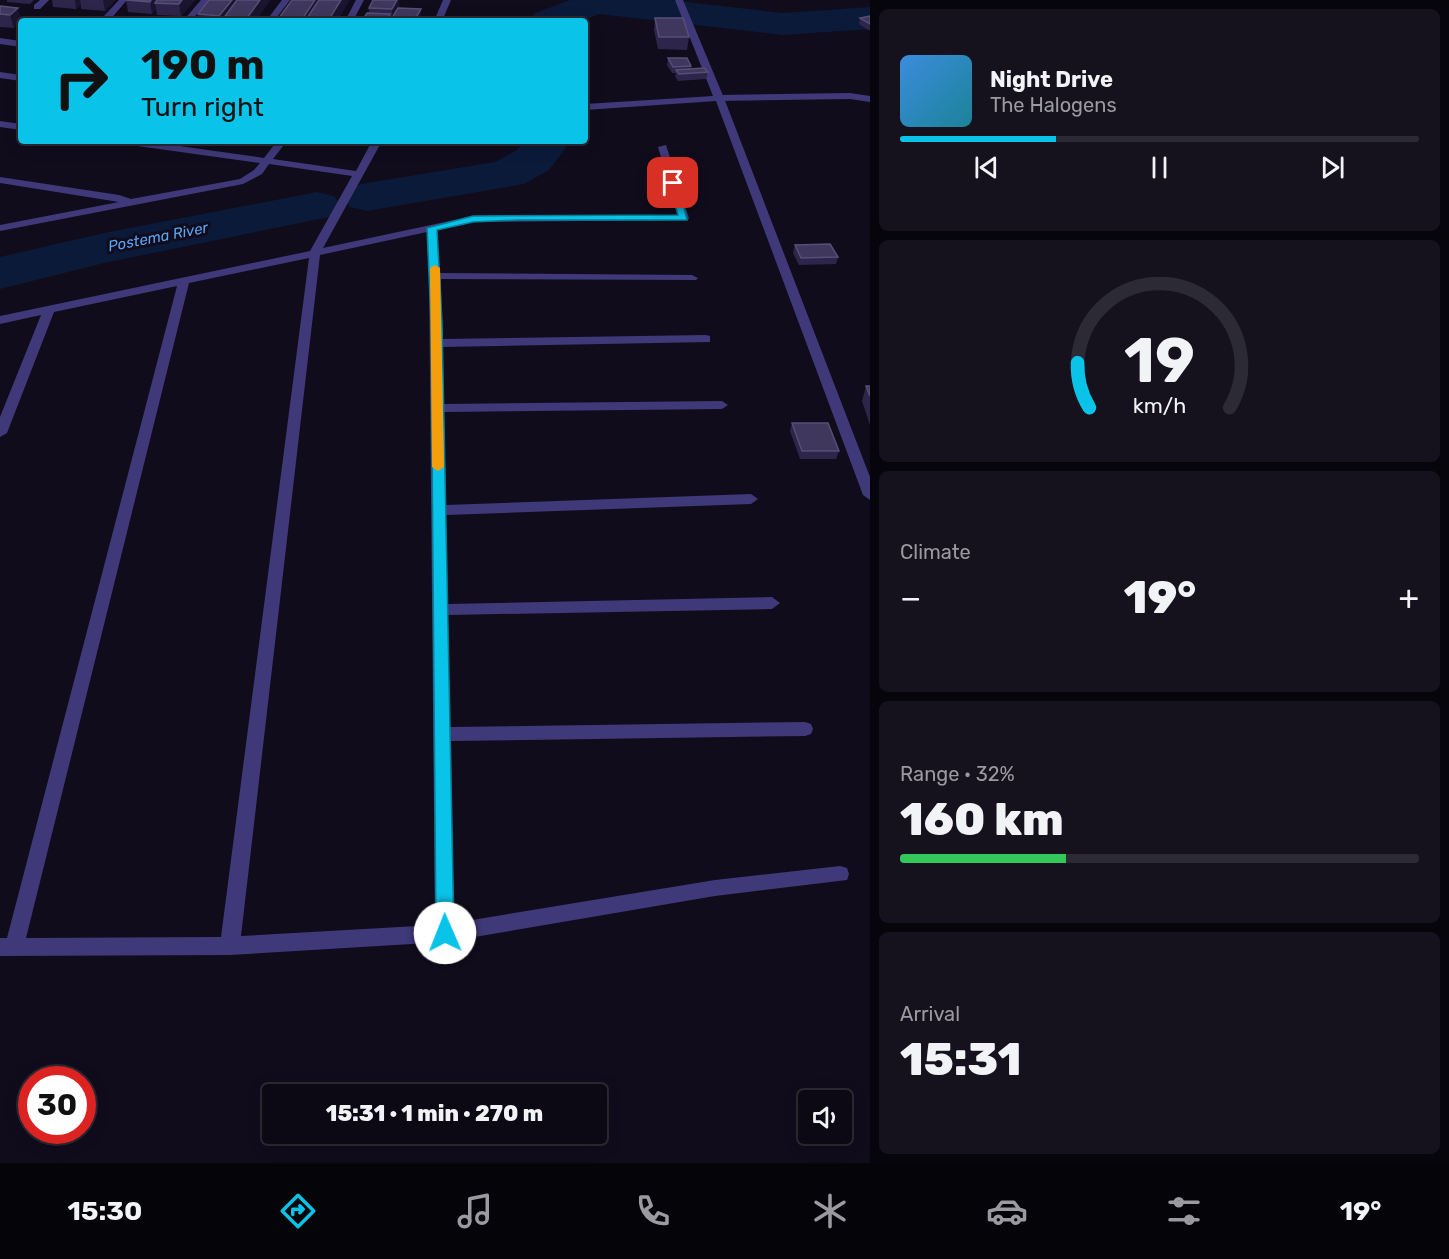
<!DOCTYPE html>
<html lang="en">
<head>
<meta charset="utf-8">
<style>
  :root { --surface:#0c0915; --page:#15121e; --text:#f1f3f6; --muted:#9a9aa0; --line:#2c2a34; --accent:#0ac3e8 }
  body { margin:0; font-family:Rubik,sans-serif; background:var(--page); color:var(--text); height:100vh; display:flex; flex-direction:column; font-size:22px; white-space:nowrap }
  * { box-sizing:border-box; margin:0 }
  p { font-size:20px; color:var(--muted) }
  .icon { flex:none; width:33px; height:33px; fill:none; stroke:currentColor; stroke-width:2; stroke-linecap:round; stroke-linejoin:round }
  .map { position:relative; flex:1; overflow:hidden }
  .sheet { display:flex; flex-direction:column; gap:9px; padding:9px; background:#07050c; width:579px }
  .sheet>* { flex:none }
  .top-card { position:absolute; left:18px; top:18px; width:570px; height:126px; border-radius:6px; box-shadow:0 3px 15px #0003,0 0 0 2px var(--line); background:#0ac3e8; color:#111; overflow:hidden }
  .tools { position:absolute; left:798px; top:1090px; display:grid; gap:12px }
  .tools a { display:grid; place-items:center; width:54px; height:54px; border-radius:6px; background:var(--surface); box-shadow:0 3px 15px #0003,0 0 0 2px var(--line); font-size:30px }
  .speed { position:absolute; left:18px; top:1066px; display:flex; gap:12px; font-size:30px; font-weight:700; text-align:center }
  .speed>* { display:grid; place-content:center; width:78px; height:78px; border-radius:50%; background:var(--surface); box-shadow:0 3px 15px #0003,0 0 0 2px var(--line); line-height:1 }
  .speed .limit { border:9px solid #d22; background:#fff; color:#111 }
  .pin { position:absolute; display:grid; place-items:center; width:51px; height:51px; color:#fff; margin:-26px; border-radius:12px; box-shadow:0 3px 9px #0006 }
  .me { position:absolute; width:66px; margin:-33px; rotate:359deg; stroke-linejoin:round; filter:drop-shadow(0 0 4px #0008) }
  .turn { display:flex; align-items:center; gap:21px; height:126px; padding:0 24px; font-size:27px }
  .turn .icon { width:78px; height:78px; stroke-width:2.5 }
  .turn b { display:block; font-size:42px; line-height:51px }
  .big { font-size:45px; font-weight:800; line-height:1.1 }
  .sheet .tile { flex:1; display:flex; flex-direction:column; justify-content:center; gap:9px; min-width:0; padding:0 21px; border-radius:9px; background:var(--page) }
  .sheet .dial { align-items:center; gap:0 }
  .dial svg { height:156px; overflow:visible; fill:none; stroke:var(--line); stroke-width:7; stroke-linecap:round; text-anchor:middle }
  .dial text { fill:var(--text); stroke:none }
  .song { display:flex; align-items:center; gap:18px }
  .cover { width:72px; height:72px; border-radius:9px; background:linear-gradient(135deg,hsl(210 70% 55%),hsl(190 70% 35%)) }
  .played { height:6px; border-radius:3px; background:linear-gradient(90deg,var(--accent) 30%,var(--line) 30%) }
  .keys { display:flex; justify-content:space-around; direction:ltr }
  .heat { display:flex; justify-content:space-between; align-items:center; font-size:33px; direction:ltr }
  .charge { height:9px; border-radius:4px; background:linear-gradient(90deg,#34c759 32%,var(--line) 0) }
  .trip { position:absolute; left:262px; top:1084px; width:345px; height:60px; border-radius:6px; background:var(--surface); box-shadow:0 3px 15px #0003,0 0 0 2px var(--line); font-weight:800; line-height:60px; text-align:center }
  .tabs { display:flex; height:96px; justify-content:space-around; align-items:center; background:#050408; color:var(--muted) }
  .tabs .icon { width:42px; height:42px }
  .tabs .current { color:var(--accent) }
  .tabs b { font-size:27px; color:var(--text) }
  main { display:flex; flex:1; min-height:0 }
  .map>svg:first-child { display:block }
</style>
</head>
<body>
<main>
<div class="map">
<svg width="870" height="1163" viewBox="0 0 870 1163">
  <rect width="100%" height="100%" fill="#100c1c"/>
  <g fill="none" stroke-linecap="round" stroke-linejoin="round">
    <path fill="#0c1a3a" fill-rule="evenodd" d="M570 0H668L783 13 870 7V29L783 35 599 14 582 21H529L535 13Z
      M524 141H568L565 149 549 170 524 184 367 211 350 207 343 197 350 187 367 183 495 162 517 150Z
      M317 192 334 196 341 206 334 216 104 263 0 289V257L104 233Z"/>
    <path fill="#3f3979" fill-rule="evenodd" d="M850 93 870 96V102L850 99 719 101 714 98 719 95Z"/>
    <path fill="#3f3979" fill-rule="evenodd" d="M40 0H49L40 9H34V5Z
      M119 0H127L109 21H103V17Z
      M201 0H209L191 21H183Z
      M282 0H290L274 21H266Z
      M356 0H364L353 21H345Z
      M443 0H451L442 21H434Z
      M675 0H683L724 98 870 477V500L863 495 716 101 585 110V104L713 96Z
      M0 38 21 41V47L0 44Z
      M0 72 21 75V81L0 78Z
      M0 121 21 124V130L0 127Z
      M118 141H144L264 158 277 141H287L273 159 356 171 372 141H382L323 248 473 216 678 215 658 147 666 145 689 218 688 220 473 222 437 230 440 273 692 275 698 278 696 280 441 279 442 339 706 335 710 336V342L442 347 443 404 722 401 728 405 722 409 444 412 446 505 751 494 758 499 751 504 446 515 448 604 772 597 780 603 772 609 448 615 450 727 805 722 811 724 813 729 811 734 805 736 451 741 454 923 715 880 840 866 847 868 849 874 847 880 715 896 445 942 230 955 0 956V938H7L177 286 54 312 7 433 0 437V417L41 315 0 324V316L310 251 352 176 269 164 262 174 243 184 0 231V225L119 202 0 183V177L119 195 131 199 240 179 254 170 260 163 123 144ZM427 232 429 276 435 925 241 936 320 255ZM309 258 221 937 26 938 189 283Z"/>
  </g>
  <path fill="#2e254a" d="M7 0H34L30 4 7 2Z
    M52 0H115L105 11 81 9V5L76 9 53 7Z
    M126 0H195L181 16 157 15 156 9 152 14 128 12Z
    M209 0H270L255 21H199L198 14Z
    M0 6 21 20 14 28 0 27Z
    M369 8 421 9V21H362L369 13Z
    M870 16V30H868L859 24 860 18Z
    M655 18 689 37 687 50 658 49 654 30Z
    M668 58 691 66V69L708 72 706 79 678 81 675 76 676 73H672L667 65Z
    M795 245 838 257 836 264 799 265 793 253Z
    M866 386H870V425L862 401Z
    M792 423 839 451 836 459H800L790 431Z"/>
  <path fill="#1b142f" d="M75 0H80L81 5 76 9Z
    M103 0H115L105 11Z
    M151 0H165L155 3 156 9 152 14 150 2Z
    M182 0H195L181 16 179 4Z
    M232 0H243L225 16 226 21H220L219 16Z
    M260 0H270L255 21H247V18Z
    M315 0H324L310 21H301Z
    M341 0H350L337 21H328Z
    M397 0H399L400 8 392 21V9Z
    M18 8 21 20 14 28 10 15Z
    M421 9V21H414Z"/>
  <path fill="#40375d" stroke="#574e76" stroke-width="1.5" d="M126 0H151L150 2Z
    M157 0H182L179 4 155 3Z
    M209 0H232L219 16 198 14Z
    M237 0H260L247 18 225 16Z
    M292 0H315L301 21 278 19Z
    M319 0H341L328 21H305Z
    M373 0H397L392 9 369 8Z
    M0 6 18 8 10 15 0 14Z
    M398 8 421 9 414 21H390Z
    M367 13 390 14 386 21H362Z
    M870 16V24L860 18Z
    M655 18H683L689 37H659Z
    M668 58H687L691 66 673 67Z
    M704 68 708 72 679 74 676 70Z
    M830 244 838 257 801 258 795 245Z
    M866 386H870V396Z
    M792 423H828L839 451H802Z"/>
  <path fill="#0ac3e8" stroke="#067f97" stroke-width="1.5" d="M673 180 678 183 687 220H517L473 222 437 230 442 321 454 933 451 939 445 941 439 939 436 933 431 321 427 228 473 216 678 215 669 183Z"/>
  <path fill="#f59e0b" d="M435 265 440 268 444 467 438 471 432 467 430 268Z"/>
  <g text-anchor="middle" stroke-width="6" stroke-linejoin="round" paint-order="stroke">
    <g font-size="15" font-style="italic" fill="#5ba5f8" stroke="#100c1c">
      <text transform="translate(158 237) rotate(-11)" y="5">Postema River</text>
    </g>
  </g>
</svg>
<div class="tools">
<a><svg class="icon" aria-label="sound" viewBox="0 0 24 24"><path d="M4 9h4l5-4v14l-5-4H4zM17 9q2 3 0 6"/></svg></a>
</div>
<div class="speed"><div class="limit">30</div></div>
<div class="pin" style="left:673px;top:183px;background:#d93025"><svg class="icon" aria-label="arrive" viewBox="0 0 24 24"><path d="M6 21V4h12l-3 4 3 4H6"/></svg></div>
<svg class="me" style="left:445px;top:933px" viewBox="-20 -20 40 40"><circle r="19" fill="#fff"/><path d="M0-13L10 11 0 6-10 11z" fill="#0ac3e8"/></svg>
<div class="trip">15:31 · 1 min · 270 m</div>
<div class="top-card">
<div class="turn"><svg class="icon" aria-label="right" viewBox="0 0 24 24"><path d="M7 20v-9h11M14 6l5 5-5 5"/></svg><div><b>190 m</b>Turn right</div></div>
</div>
</div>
<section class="sheet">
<div class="tile">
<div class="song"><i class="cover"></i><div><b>Night Drive</b><p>The Halogens</p></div></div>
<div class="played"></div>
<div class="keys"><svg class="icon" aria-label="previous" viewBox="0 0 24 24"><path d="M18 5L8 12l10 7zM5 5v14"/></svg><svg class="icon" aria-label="pause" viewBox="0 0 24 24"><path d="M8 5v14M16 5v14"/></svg><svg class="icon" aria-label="next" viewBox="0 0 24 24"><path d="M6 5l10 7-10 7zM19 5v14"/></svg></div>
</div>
<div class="tile dial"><svg viewBox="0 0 100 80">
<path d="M14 69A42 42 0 1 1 86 69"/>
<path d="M14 69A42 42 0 0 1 8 46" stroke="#0ac3e8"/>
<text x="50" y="56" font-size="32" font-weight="700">19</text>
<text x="50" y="72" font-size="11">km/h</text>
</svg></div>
<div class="tile"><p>Climate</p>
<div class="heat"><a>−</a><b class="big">19°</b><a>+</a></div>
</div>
<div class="tile"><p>Range · 32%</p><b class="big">160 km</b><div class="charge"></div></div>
<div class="tile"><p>Arrival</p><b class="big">15:31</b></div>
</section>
</main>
<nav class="tabs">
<b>15:30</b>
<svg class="icon current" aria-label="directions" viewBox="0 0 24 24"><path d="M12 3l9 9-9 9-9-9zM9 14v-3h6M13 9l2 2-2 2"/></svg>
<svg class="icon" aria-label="music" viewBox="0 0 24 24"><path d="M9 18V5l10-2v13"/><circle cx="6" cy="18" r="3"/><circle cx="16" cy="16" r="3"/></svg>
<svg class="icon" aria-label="phone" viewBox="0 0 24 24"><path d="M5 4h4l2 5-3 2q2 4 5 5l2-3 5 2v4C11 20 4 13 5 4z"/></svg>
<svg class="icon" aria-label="climate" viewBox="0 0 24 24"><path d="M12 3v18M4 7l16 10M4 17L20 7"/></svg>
<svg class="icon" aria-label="car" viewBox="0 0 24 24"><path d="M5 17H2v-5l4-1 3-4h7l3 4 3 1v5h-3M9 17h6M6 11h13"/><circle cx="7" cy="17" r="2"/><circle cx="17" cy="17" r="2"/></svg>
<svg class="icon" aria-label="filters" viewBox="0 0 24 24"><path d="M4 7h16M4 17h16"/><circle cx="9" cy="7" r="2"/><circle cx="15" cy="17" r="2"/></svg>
<b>19°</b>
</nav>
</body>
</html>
